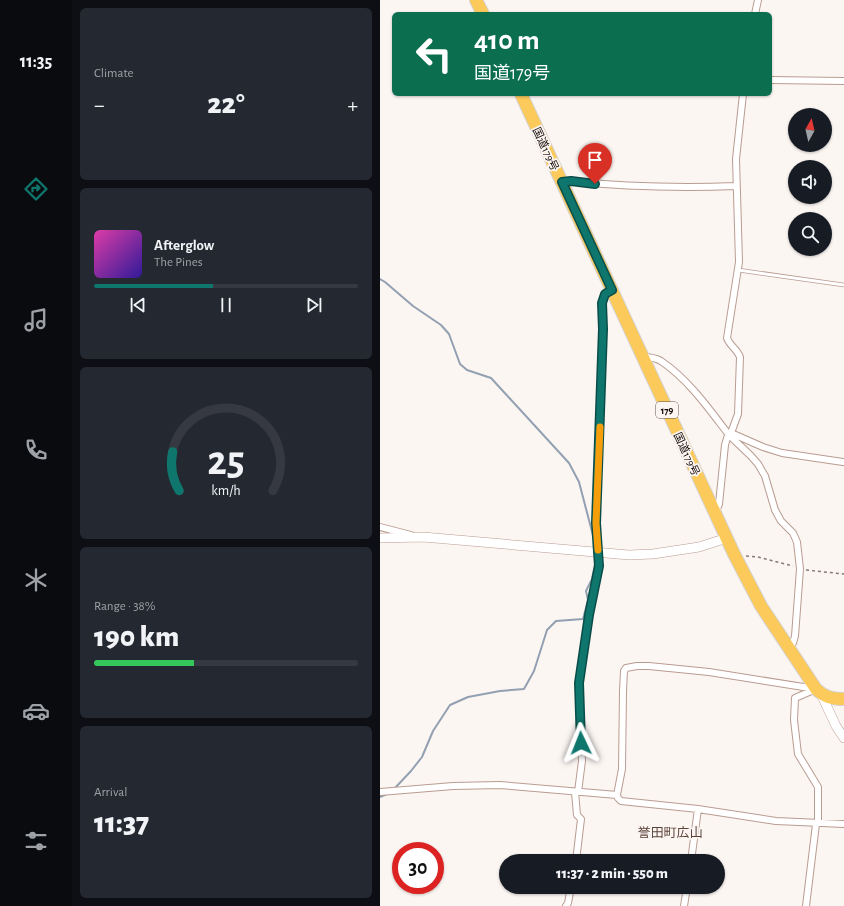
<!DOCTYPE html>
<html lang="en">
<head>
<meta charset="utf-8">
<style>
  :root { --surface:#171b24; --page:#242831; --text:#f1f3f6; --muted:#9ea1a6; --line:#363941; --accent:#0f766e }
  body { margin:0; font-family:"Alegreya Sans","Noto Sans JP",sans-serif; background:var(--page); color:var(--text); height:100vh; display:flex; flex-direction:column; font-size:15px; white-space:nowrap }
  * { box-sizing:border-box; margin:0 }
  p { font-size:13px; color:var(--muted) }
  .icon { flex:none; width:22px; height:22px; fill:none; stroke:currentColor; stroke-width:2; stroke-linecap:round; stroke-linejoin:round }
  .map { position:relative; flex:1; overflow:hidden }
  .details { display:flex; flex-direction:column; gap:8px; padding:8px; background:#0d0f14; width:308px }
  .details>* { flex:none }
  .banner { position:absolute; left:12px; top:12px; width:380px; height:84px; border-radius:6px; box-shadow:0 1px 3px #0004; background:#0b6e4f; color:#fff; overflow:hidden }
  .needle { width:26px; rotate:8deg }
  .buttons { position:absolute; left:408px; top:108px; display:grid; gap:8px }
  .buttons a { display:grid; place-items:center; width:44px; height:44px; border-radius:50%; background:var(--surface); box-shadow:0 1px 3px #0004; font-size:20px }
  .speed { position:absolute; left:12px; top:842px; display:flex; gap:8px; font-size:20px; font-weight:700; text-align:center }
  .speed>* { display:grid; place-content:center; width:52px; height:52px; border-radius:50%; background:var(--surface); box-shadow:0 1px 3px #0004; line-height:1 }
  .speed .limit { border:6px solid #d22; background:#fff; color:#111 }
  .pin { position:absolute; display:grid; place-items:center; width:34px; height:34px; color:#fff; margin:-41px -17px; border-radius:50% 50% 50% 0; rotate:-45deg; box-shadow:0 0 4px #0007 }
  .pin .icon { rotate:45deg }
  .me { position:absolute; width:44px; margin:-22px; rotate:358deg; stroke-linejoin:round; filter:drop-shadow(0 0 3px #0008) }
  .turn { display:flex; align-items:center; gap:14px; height:84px; padding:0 16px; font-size:18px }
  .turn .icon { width:52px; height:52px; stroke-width:2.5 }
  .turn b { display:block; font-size:28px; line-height:34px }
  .big { font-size:30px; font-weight:800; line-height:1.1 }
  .details .tile { flex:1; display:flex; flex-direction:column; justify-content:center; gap:6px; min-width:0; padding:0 14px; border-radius:6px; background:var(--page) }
  .details .dial { align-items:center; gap:0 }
  .dial svg { height:104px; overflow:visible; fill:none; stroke:var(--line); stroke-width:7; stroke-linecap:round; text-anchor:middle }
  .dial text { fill:var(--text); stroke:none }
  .song { display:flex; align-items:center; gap:12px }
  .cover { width:48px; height:48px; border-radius:6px; background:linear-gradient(135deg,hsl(320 70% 55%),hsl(250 70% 35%)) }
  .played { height:4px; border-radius:2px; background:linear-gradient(90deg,var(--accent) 45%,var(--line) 45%) }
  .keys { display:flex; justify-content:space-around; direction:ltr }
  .heat { display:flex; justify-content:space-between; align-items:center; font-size:22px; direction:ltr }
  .charge { height:6px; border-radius:3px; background:linear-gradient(90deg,#34c759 38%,var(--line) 0) }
  .trip { position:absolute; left:119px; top:854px; width:226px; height:40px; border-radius:20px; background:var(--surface); box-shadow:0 1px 3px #0004; font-weight:800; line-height:40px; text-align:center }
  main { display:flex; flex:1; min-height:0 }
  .tab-bar { display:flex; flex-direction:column; width:72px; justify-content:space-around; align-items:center; background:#090b0e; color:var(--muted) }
  .tab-bar .icon { width:28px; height:28px }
  .tab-bar .selected { color:var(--accent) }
  .tab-bar b { font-size:18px; color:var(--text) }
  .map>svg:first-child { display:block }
</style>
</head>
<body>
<main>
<nav class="tab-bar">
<b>11:35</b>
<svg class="icon selected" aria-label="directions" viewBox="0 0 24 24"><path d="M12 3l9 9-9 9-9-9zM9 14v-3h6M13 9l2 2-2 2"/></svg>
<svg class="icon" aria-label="music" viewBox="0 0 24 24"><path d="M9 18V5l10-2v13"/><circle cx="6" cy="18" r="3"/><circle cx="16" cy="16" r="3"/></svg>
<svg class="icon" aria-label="phone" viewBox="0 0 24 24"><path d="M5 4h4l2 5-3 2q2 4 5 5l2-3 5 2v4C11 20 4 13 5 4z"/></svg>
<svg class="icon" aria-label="climate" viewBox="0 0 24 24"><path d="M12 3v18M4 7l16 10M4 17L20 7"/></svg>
<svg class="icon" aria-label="car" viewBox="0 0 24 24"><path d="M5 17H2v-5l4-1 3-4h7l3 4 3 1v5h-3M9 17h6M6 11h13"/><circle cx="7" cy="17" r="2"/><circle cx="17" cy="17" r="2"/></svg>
<svg class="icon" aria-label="filters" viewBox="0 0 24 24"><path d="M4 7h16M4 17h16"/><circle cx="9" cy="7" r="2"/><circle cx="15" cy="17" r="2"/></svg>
</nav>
<section class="details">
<div class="tile"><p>Climate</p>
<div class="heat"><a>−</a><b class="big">22°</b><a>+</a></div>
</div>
<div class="tile">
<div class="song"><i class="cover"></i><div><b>Afterglow</b><p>The Pines</p></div></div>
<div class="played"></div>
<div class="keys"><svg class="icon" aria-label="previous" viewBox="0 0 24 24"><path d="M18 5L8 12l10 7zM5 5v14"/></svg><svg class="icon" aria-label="pause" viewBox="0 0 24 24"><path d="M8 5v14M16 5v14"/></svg><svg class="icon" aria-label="next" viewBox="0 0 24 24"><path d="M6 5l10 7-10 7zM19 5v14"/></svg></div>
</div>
<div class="tile dial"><svg viewBox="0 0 100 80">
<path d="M14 69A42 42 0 1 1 86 69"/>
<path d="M14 69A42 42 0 0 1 9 39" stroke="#0f766e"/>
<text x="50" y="56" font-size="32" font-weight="700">25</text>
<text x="50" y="72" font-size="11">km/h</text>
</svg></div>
<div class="tile"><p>Range · 38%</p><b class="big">190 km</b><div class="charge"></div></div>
<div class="tile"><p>Arrival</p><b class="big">11:37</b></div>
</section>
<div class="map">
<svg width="464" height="906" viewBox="0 0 464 906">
  <rect width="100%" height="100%" fill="#fcf6f3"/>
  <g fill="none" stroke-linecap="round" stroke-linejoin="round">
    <path stroke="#92a0b1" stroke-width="2" d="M0 279 5 282 33 306 61 325 69 334 80 364 87 370 111 378 189 463 199 482 215 543
      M14 789 31 771 42 757 53 731 70 705 88 697 120 691 144 689 154 671 167 630 176 621 203 619 208 600 206 591 212 579 215 564V556
      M0 797 7 794"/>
    <g stroke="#b99c91" stroke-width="4.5">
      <path id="lane" d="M358 270 464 285"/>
    </g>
    <g stroke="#b99c91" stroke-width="8">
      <path id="street" d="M375 14 378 0
        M390 80 464 81
        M182 182 191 181C247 187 300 188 356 186
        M263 357C269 357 276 358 281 361 309 380 329 409 349 435L351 433 358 414 360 357C357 349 350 346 347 338L359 262 356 159 363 94
        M351 433 383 447 402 453 463 462
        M334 511 337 509 339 504 345 445 347 438 349 435 371 456 378 464 385 476 395 510 401 521 413 533 417 542 420 569 415 636 413 643 408 648
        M0 527 31 535
        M436 689 329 672 269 666H257L246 668 244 671 243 691 242 769 237 795 238 798 241 801 318 809 396 821 464 824
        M436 689 415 698 414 720 418 754 438 787V823
        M0 792 73 786 120 785 237 795
        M195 792 197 815 201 819 196 861
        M198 792 202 761 199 683 209 615 219 566 216 523 223 329 222 303 225 294 233 290
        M311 861 318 809
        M186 906 188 903 191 887
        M304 906 307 887
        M426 906 436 824"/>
    </g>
    <g stroke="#b99c91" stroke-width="10">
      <path id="secondary" d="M0 538 43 537 249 555 273 554 319 547 347 538
        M442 696 456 726 464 738"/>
    </g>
    <g stroke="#d5d3d2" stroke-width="14">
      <path id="highway" d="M96 0 103 14
        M141 94 354 554 381 606 436 689C444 697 452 699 464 699"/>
    </g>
    <path stroke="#837b78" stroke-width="1.5" stroke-dasharray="3 3" stroke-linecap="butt" d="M366 556 378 557 413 566
      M426 570 464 574"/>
    <use href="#lane" stroke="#fff" stroke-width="3"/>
    <use href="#street" stroke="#fff" stroke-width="6"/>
    <use href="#secondary" stroke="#fff" stroke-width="9"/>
    <use href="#highway" stroke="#fbca5a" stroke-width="12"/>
  </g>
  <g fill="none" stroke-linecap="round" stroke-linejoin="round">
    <g stroke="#0a4d48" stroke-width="10">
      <path id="route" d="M201 743 199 683 209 615 219 566 216 523 223 329 222 303 225 294 232 290 182 182 191 181 215 184"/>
    </g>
    <use href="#route" stroke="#0f766e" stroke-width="7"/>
    <path stroke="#f59e0b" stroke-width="7" d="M218 550 216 523 220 427"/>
  </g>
  <g text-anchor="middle" stroke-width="3.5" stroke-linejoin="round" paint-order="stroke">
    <rect fill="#fcf6f3" stroke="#5a514e" stroke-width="1" x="276" y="402" width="22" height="16" rx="3"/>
    <g font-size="10" font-weight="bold" fill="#140a07">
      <text x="287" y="414">179</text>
    </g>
    <g font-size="11" fill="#140a07" stroke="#fcf6f3">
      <text transform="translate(166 149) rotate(65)" y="4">国道179号</text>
      <text transform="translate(307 454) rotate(65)" y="4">国道179号</text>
    </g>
    <g font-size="13" fill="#5d443b" stroke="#fcf6f3">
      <text x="290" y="837">誉田町広山</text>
    </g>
  </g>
</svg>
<div class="buttons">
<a><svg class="needle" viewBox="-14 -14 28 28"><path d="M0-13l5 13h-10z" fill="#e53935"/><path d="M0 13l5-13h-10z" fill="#9ea1a6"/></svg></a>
<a><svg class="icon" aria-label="sound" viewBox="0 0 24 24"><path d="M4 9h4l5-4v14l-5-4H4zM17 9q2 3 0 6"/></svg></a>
<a><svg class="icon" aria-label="search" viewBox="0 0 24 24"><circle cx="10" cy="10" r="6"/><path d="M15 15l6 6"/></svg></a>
</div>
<div class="speed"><div class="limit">30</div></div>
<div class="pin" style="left:215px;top:184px;background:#d93025"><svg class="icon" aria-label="arrive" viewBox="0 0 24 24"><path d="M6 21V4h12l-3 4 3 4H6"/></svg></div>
<svg class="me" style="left:201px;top:743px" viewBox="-20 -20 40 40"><path d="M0-17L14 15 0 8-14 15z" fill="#0f766e" stroke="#fff" stroke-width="4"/></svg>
<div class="trip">11:37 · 2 min · 550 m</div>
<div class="banner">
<div class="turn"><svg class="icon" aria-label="left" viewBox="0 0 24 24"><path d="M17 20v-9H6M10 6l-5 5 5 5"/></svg><div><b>410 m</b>国道179号</div></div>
</div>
</div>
</main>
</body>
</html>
